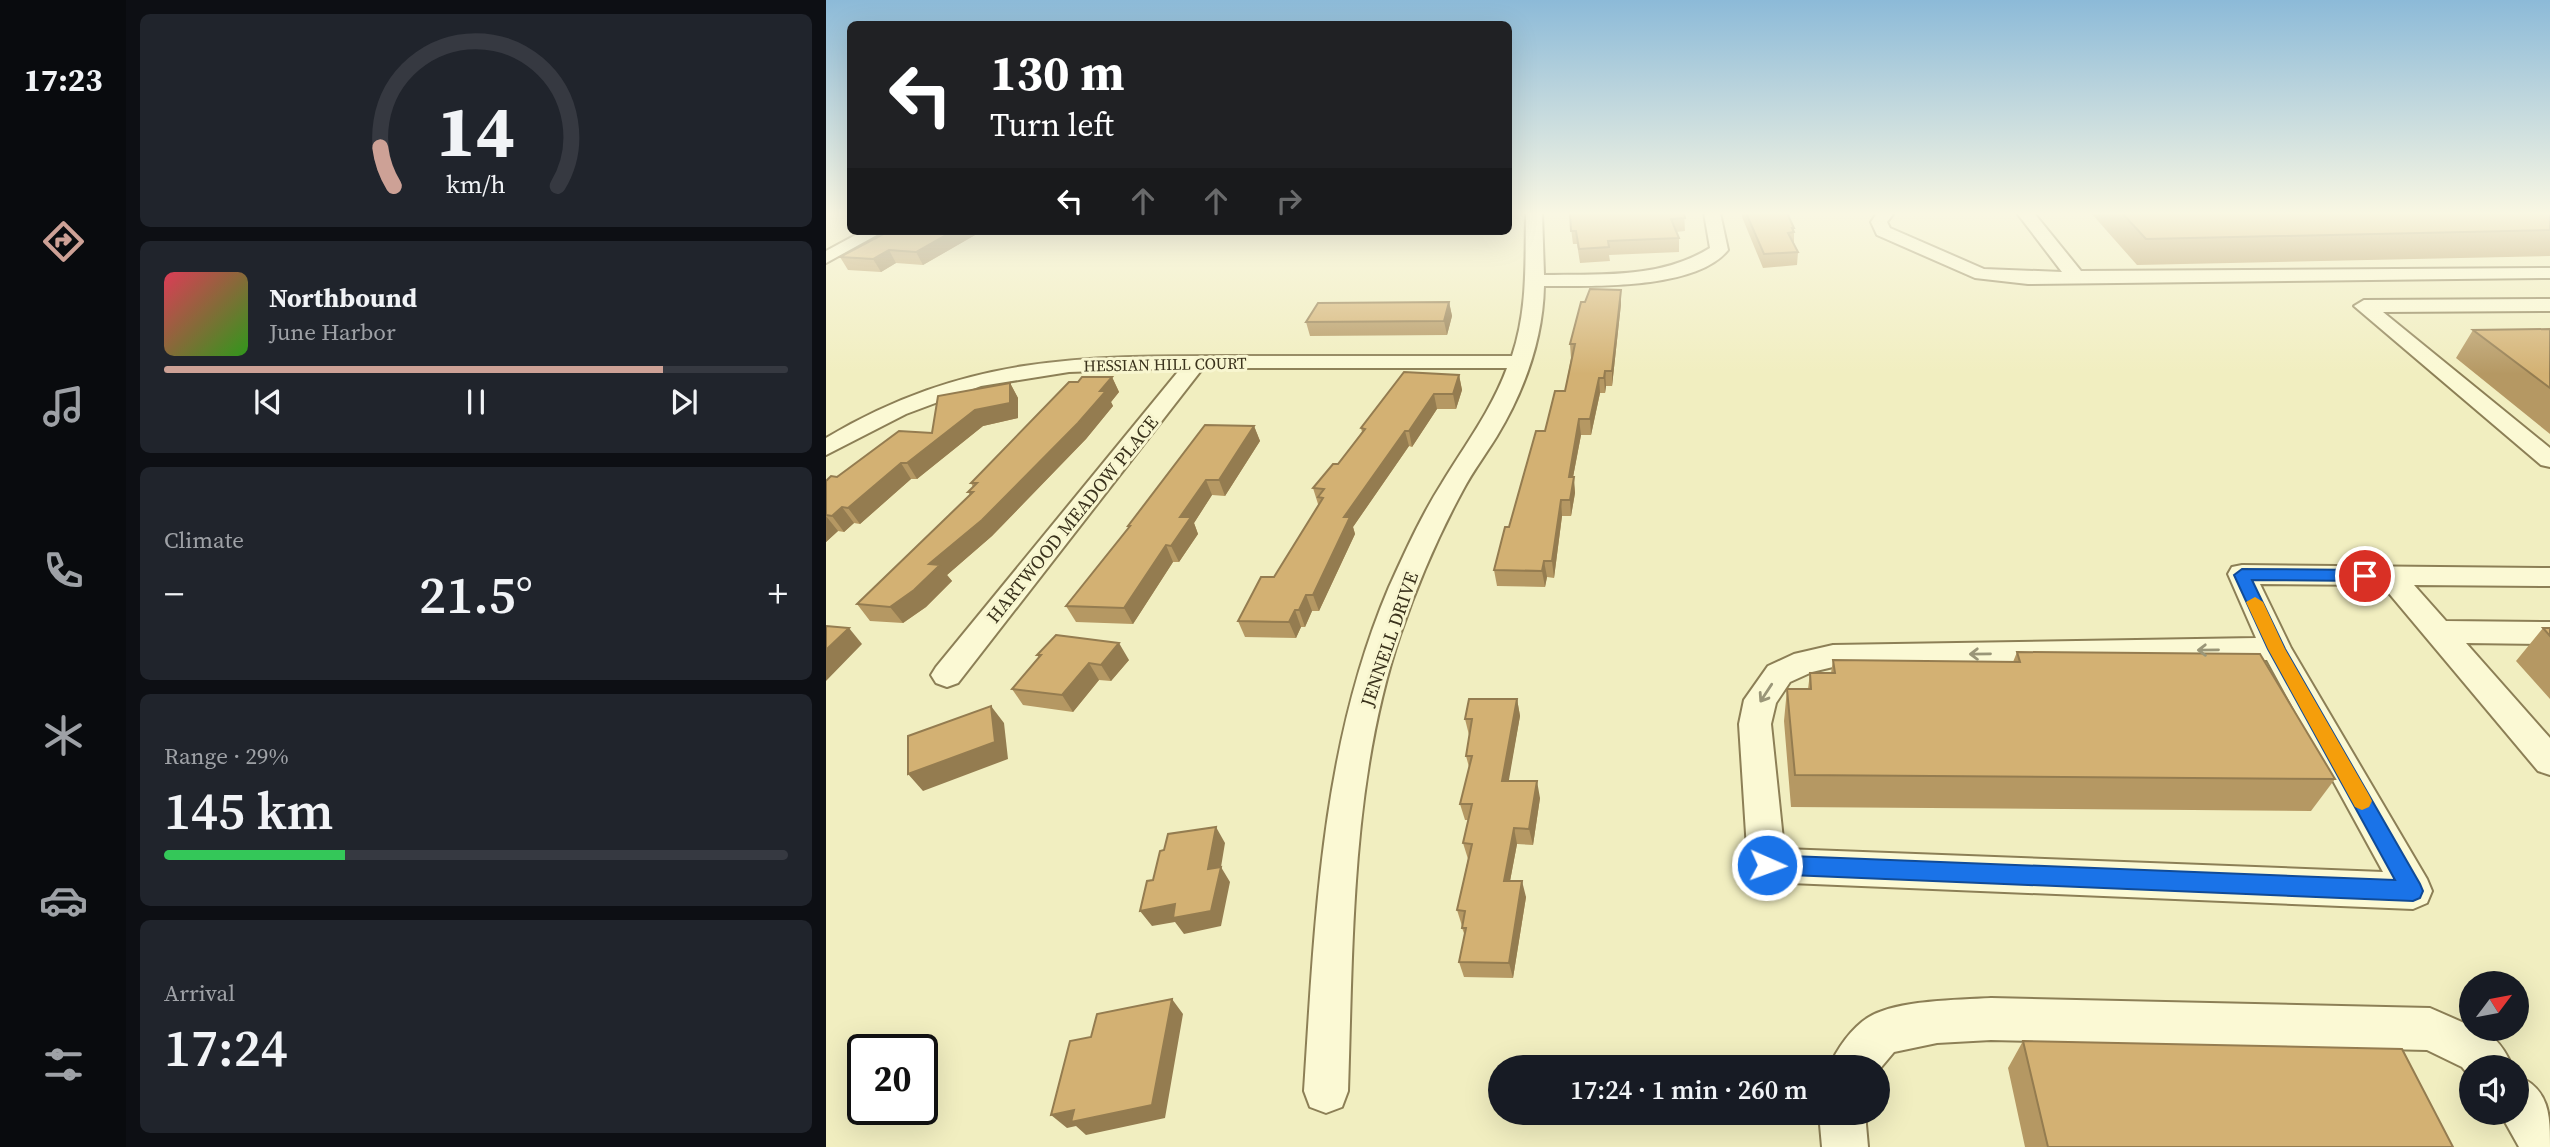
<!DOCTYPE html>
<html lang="en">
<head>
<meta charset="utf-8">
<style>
  :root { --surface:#171b24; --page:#20242c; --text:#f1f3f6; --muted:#9ea1a6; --line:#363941; --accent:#cda196 }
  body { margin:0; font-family:"Source Serif 4",serif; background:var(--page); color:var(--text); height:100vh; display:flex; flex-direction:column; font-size:26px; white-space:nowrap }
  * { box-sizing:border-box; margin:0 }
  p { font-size:23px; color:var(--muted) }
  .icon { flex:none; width:38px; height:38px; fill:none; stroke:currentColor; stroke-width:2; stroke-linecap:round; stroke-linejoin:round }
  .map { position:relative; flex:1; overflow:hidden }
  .details { display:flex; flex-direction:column; gap:14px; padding:14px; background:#0d0f14; width:700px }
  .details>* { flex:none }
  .hud { position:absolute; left:21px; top:21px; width:665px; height:214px; border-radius:10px; box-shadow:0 7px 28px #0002; background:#202124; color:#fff; overflow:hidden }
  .needle { width:46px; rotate:58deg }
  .fabs { position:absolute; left:1633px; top:971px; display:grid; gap:14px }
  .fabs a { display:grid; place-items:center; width:70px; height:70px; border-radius:50%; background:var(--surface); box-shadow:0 7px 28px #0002; font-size:35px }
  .speed { position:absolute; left:21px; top:1034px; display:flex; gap:14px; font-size:35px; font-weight:700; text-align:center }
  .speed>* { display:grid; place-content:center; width:91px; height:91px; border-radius:50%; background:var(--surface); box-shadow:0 7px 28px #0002; line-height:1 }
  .speed .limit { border:4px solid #111; border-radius:10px; background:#fff; color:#111 }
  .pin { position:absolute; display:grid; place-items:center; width:60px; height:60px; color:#fff; margin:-30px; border:4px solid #fff; border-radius:50%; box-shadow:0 2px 7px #0007 }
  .me { position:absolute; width:77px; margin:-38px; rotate:92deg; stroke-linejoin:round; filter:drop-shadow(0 0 5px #0008) }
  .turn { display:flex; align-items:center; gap:24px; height:147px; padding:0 28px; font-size:32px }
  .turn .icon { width:91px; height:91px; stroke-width:2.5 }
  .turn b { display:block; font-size:49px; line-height:60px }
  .lanes { display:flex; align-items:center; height:66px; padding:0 28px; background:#0003; justify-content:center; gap:35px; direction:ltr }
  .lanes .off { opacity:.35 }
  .big { font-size:52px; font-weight:600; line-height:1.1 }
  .details .tile { flex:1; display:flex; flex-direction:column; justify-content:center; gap:10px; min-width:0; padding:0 24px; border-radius:10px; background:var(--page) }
  .details .dial { align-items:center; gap:0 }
  .dial svg { height:182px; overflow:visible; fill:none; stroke:var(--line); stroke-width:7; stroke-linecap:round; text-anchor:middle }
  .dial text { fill:var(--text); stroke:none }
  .song { display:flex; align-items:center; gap:21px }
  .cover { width:84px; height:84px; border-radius:10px; background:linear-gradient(135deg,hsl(350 70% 55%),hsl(110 70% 35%)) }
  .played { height:7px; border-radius:4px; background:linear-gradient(90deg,var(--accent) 80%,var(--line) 80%) }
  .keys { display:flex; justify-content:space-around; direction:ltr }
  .heat { display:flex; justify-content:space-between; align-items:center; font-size:38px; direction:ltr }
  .charge { height:10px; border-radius:5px; background:linear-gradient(90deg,#34c759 29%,var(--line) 0) }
  .trip { position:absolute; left:662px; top:1055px; width:402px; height:70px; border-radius:35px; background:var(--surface); box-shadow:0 7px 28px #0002; font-weight:600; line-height:70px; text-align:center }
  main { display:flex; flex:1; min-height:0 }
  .tabs { display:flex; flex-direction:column; width:126px; justify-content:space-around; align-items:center; background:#090b0e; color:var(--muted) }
  .tabs .icon { width:49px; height:49px }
  .tabs .on { color:var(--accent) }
  .tabs b { font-size:32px; color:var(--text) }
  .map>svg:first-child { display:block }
</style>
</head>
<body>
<main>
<nav class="tabs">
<b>17:23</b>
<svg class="icon on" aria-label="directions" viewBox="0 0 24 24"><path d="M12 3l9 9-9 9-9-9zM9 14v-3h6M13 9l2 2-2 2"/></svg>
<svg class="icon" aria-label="music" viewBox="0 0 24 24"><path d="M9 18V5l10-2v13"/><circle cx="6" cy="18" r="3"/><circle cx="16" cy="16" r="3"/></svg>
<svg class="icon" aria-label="phone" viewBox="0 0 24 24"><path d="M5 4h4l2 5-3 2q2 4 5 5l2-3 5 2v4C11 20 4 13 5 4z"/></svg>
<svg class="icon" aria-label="climate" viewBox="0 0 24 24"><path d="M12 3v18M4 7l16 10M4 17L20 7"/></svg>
<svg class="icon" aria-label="car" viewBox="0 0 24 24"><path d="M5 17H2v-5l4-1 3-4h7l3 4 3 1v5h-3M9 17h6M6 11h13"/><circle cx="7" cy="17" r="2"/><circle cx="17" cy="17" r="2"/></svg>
<svg class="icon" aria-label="filters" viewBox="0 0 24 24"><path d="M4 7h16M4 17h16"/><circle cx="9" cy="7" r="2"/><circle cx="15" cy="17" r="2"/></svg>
</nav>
<section class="details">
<div class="tile dial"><svg viewBox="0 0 100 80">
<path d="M14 69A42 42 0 1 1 86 69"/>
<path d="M14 69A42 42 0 0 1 8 52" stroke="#cda196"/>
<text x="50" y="56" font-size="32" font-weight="700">14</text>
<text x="50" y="72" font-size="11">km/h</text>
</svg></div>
<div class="tile">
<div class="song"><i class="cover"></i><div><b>Northbound</b><p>June Harbor</p></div></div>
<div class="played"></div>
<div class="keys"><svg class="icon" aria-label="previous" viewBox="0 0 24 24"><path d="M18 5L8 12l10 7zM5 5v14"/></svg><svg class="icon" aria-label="pause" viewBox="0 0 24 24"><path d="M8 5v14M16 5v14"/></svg><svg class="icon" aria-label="next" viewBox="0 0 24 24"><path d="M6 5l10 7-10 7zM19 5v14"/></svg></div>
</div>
<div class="tile"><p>Climate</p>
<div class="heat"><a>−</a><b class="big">21.5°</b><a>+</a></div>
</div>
<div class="tile"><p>Range · 29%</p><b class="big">145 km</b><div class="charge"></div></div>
<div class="tile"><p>Arrival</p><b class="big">17:24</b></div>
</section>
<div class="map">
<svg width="1724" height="1147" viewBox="0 0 1724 1147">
  <rect width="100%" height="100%" fill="#f1eec0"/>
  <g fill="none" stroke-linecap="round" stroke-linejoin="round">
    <g stroke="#8c7f56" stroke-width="4">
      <path id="minor" d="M700 213H716L718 275C775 274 834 279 884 248L878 213H894L902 250C870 290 765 286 718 286 717 339 698 391 671 436 660 454 647 471 637 490 612 536 591 585 574 635 525 781 527 939 522 1091L516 1107 500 1113 484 1107 478 1091C489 920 495 747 563 587 579 552 595 516 616 483 639 445 665 411 681 368H377L132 683 121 687 110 683 105 675 110 667 355 368 243 372 155 386 80 414 0 455V438C145 352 264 356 426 356 512 356 599 356 686 356 702 308 699 263 700 213Z
        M1051 213H1068L1061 222 1064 228 1158 269 1236 272 1191 213H1208L1255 271 1724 268V278L1202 284 1149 278 1051 235 1045 222Z
        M37 231H58L0 263V251Z
        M1724 299V311L1557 312 1724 448V467L1715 465 1528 306 1538 300Z
        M1416 565 1724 568V586L1588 585 1620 621 1724 622V644L1640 643 1724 738V775L1712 771 1556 585 1434 584 1465 648 1601 879 1606 891 1601 903 1587 909 941 882 928 877 922 865 913 724 918 700 942 666 968 654 1007 645 1430 638 1402 574 1406 567ZM1441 660 1557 872 958 849 945 724 950 703 964 682 986 672 1007 667Z
        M1165 998 1604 1008 1645 1026V1029C1667 1030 1679 1049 1687 1068H1645V1078L1636 1067 1601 1050 1165 1040 1111 1043 1068 1052 1052 1071V1068H1003C1010 1050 1026 1027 1043 1017 1071 1000 1132 1000 1165 998Z
        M1690 1075C1724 1089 1724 1115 1724 1147H1693L1674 1113H1690Z
        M993 1113H1039L1042 1147H996Z"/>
    </g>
    <use href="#minor" fill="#fbf9d4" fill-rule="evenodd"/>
  </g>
  <path fill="#b59863" d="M743 213H858L859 231 850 232 853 238V252L783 255 784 261 754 263 751 244H747Z
    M916 213H961L968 228V243L972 252 971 265 937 268 916 217Z
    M1265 213H1724V256L1311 265Z
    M156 231 97 265 70 263 55 272 22 270 14 257Z
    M623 302 626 316 621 335 484 336 480 322Z
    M795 304 786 386H780L779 393H774L765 435H755L747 477 749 493 745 516H736L728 578 721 577 719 587 671 586 668 570 719 431 739 391 745 358 744 344Z
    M1724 329V434L1630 358 1647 330Z
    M633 375 636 390 630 409H611L586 447 583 446 527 527 529 534 493 611H486L479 627H475L470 638 419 637 412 621 448 577 493 504H492L487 488 512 464 536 432 535 428Z
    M286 377 293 392 285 402 287 406 260 439 166 536 121 575 126 581 100 607 77 623 44 621 31 604 144 495 142 492 147 487 145 483 252 382Z
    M184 383 192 398V418L157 426 91 479H85L34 524 28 523 18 532 12 531 0 542V481L106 433Z
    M428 426 434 441 399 496 386 495 368 523 372 534 353 562H347L307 624 250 622 240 606 303 528 302 526Z
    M1717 628H1724V699L1690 661Z
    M1191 652 1509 779 1485 811 965 807 958 721 961 689H982L984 673H1005L1007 660 1187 662Z
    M211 655 303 660 285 681 273 680 247 712 197 705 186 689 213 658Z
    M691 699 694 716 682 781 714 798 707 845 691 844 684 881 700 897 687 978 638 977 633 962 639 936 636 928V926L631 910 642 859 637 843 642 820H639L634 804 643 767 640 756 644 735H643L639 719Z
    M1197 1041 1627 1147H1199L1182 1068Z"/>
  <path fill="#947c50" d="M127 231H156L97 265 90 252Z
    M63 250 70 263 55 272 47 259Z
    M795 290V304L786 386V371Z
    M623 302 626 316 621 335 618 321Z
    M779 371 780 386 779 393 778 378Z
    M633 375 636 390 630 409 627 394Z
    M286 377 293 392 285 402 287 406 260 439 166 536 121 575 126 581 100 607 77 623 64 607 103 564 274 391Z
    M773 378 774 393 765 435 764 419Z
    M184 383 192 398V418L157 426 91 479 81 463Z
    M608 394 611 409 586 447 583 431Z
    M753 419 755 435 744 493 743 477Z
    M428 426 434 441 399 496 393 480Z
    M579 431 583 446 527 527 529 534 493 611 487 595 518 517Z
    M75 463 85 479 34 524 22 508Z
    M748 477 749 493 745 516 744 500Z
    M380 480 386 495 368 523 372 534 353 562 345 546 354 517Z
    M735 500 736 516 728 578 726 561Z
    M16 507 28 523 18 532 6 516Z
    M0 516 12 531 0 542Z
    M340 545 347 562 307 624 298 608Z
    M718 561 721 577 719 587 716 571Z
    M480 595 486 611 479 627 473 610Z
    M469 610 475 627 470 638 463 622Z
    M23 628 36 644 0 681V650Z
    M293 643 303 660 285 681 275 665Z
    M263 663 273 680 247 712 236 695Z
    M691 699 694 716 680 797 676 781Z
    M165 706 178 723 182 759 97 791 82 774Z
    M711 781 714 798 707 845 703 829Z
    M390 827 399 843 395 867 404 882 395 926 358 934 349 922 326 926 314 911 382 869Z
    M688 828 691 844 681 897 678 881Z
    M696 881 700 897 687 978 683 963Z
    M346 999 357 1014 339 1118 260 1135 250 1126 241 1128 225 1115Z"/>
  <path fill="#d3b173" stroke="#947c50" stroke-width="2" d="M744 213H858L859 218 845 219 853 238 782 241 783 247 753 249 750 231H745Z
    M920 213H961L968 228H966L968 232 962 233 972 252 938 254Z
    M1296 213H1724V230L1320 239Z
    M63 231H127L90 252 63 250 47 259 14 257Z
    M764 289 795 290 786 371H779L778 378H773L764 419H753L743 477H748L744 500H735L726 561H718L716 571 668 570 679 527H683L710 431H719L729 391H739L749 344H744L755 302H759Z
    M623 302 618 321 480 322 492 303Z
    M1724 329V388L1647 330Z
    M578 372 633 375 627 394H608L583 431H579L518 517H524L487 595H480L473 610H469L463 622 412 621 435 577H448L497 498 492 497 498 489 487 488 507 464H512L539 429 535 428Z
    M256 377H286L274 391H280L252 423 156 520 103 564 114 565 88 590 64 607 31 604 147 492H142L151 483H145L243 382H252Z
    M184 383V403L149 410 81 463H75L22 508 16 507 6 516 0 515V481L5 476 11 477 73 431 106 433 112 396Z
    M379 425 428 426 393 480H380L354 517H365L345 546 340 545 298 608 240 606 304 526H302Z
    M0 626 23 628 0 650Z
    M1717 628H1724V636Z
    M230 635 293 643 275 665 263 663 236 695 186 689 215 655H211Z
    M1191 652 1434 654 1509 779 969 775 961 689H985L984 673H1009L1007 660 1194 662Z
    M643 699H691L676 781H711L703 829 688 828 678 881H696L683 963 633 962 640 928H636L639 911 631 910 646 844 637 843 646 804H634L646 756H640L646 719H639Z
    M165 706 169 742 82 774V736Z
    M390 827 382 869 395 867 385 911 347 918 349 904 314 911 321 881 327 880 334 851 338 850 342 834Z
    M346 999 326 1105 245 1122 248 1110 225 1115 244 1041 265 1037 271 1014Z
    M1197 1041 1576 1049 1627 1147H1222Z"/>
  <defs><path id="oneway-shaft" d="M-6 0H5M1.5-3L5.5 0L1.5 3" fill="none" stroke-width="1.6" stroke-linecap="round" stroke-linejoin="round" transform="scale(1.75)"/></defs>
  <g stroke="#9a9678">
    <use href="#oneway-shaft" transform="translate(1382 650) rotate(179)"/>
    <use href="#oneway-shaft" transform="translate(1154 654) rotate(179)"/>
    <use href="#oneway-shaft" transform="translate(940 693) rotate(123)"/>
  </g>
  <linearGradient id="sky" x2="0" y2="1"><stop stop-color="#8cbad8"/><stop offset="0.57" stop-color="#f9f7e3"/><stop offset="1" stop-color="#f9f7e3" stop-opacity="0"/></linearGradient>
  <rect width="1724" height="374" fill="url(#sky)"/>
  <path fill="#1a73e8" stroke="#114b97" stroke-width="2" d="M1416 569 1539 570 1547 576 1539 581 1426 580 1459 649 1594 884 1597 891 1594 898 1587 901 941 874 933 872 930 865 933 858 941 855 1569 880 1442 649 1408 575Z"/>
  <path fill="#f59e0b" d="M1429 597 1437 602 1459 649 1543 795 1546 801 1543 807 1536 810 1529 807 1442 649 1420 602Z"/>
  <g text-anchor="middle" stroke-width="6" stroke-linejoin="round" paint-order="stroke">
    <g font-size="16" fill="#3a321c" stroke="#f8f6d0">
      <text transform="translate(339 364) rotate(-1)" y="6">HESSIAN HILL COURT</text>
    </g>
    <g font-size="19" fill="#3a321c" stroke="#f8f6d0">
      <text transform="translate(246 519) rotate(-51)" y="7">HARTWOOD MEADOW PLACE</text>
      <text transform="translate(563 639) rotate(-71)" y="7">JENNELL DRIVE</text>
    </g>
  </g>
</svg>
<div class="fabs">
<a><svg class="needle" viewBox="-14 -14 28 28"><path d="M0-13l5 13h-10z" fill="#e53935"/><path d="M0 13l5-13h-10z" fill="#9ea1a6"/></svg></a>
<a><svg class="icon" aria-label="sound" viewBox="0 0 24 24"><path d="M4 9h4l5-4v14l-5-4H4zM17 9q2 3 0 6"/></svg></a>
</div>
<div class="speed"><div class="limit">20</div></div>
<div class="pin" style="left:1539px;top:576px;background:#d93025"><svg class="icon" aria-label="arrive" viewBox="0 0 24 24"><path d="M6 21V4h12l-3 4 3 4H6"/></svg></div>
<svg class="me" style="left:941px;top:865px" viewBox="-20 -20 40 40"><circle r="17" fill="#1a73e8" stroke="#fff" stroke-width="3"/><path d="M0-11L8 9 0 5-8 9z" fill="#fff"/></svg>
<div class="trip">17:24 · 1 min · 260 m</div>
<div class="hud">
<div class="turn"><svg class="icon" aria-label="left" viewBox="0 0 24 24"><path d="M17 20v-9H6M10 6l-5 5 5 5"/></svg><div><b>130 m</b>Turn left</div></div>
<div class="lanes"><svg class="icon" aria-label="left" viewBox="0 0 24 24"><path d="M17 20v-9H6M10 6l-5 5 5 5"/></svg><svg class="icon off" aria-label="ahead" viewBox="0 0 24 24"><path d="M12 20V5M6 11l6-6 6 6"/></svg><svg class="icon off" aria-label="ahead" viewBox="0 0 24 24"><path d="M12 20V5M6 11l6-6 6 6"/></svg><svg class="icon off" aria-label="right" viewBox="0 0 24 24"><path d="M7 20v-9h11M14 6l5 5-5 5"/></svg></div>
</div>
</div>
</main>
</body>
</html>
